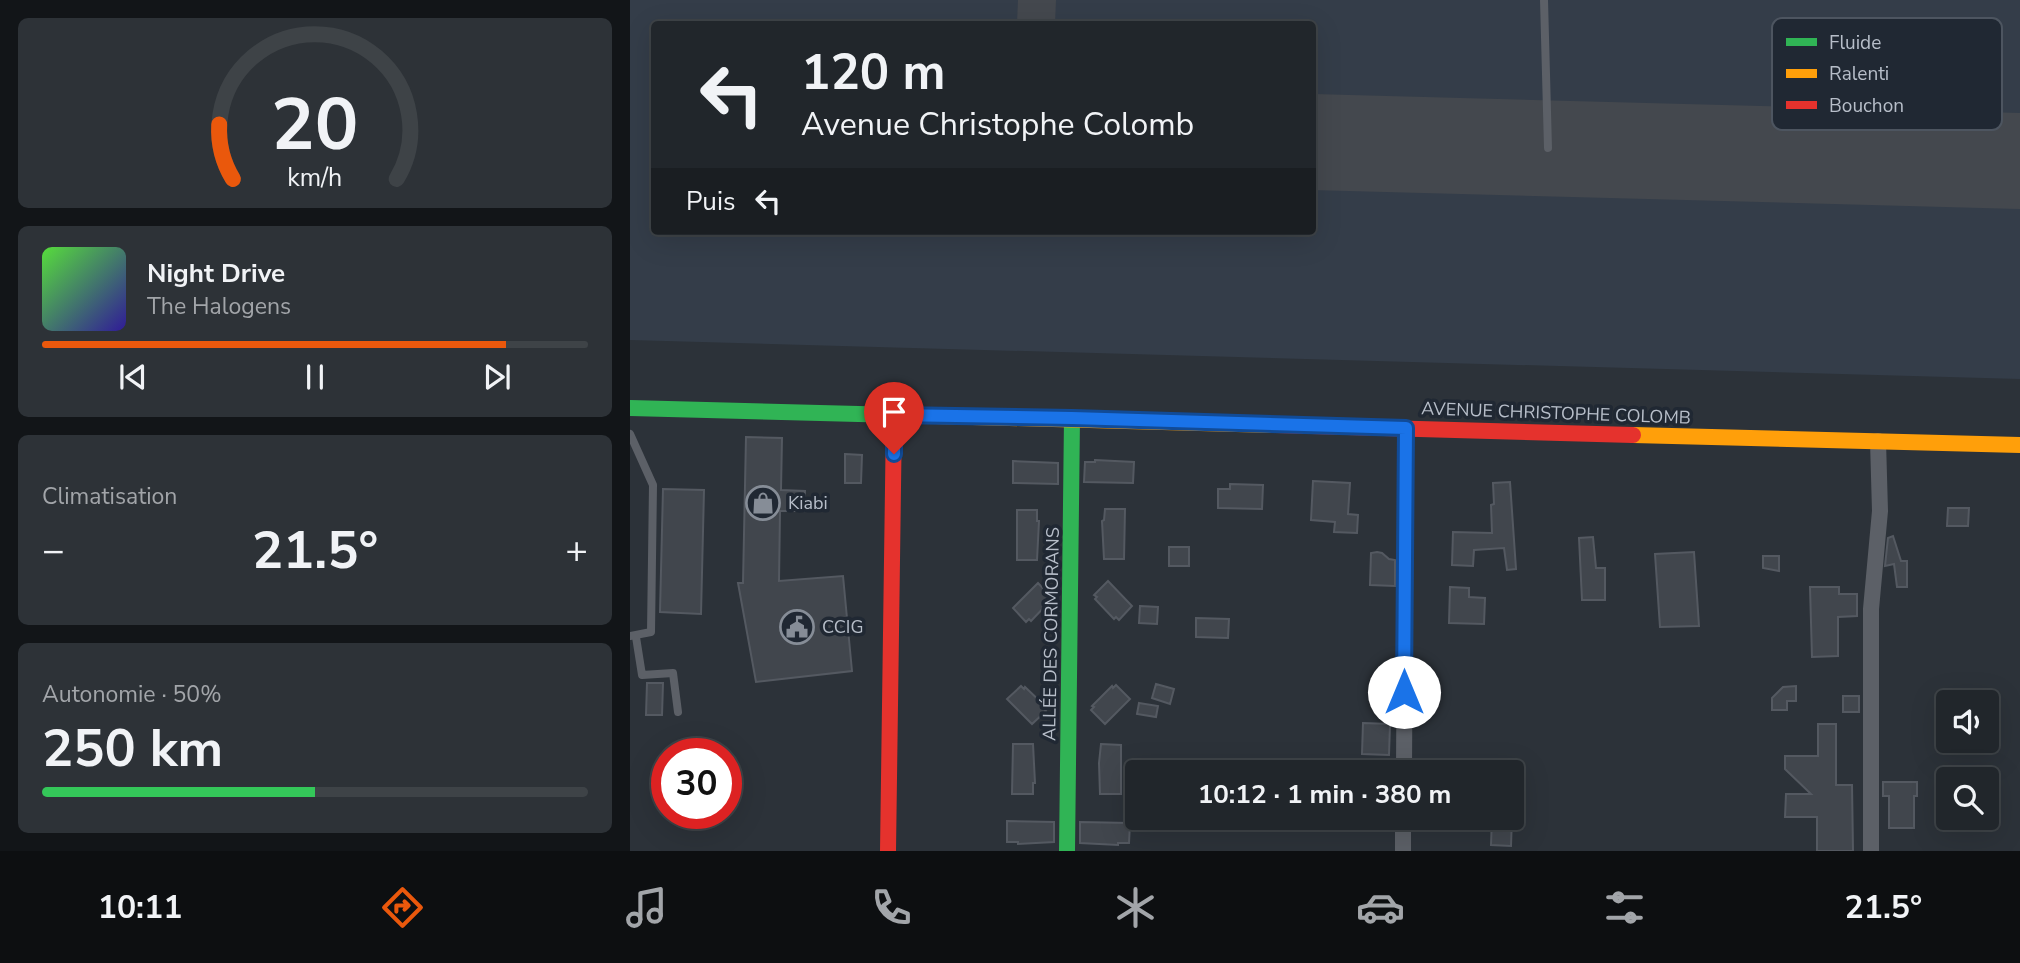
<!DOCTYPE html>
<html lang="fr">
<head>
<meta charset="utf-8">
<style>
  :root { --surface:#21262b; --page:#2d3237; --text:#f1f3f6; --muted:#a2a5a9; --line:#3e4347; --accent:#ea580c }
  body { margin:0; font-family:"Nunito Sans",sans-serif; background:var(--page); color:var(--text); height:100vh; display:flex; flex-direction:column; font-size:26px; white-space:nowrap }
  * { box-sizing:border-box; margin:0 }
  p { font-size:23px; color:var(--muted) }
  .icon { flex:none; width:38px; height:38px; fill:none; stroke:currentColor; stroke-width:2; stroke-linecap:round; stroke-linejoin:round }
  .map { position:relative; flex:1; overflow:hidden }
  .details { display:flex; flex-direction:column; gap:18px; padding:18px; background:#121518; width:630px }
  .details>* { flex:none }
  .top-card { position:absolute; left:21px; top:21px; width:665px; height:214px; border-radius:7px; box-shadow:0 7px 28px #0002,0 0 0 2px var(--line); background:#21262b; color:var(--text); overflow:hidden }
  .buttons { position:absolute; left:1306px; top:690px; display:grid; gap:14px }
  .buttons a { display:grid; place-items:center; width:63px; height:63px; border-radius:7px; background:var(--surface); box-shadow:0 7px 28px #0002,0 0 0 2px var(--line); font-size:35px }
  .speed { position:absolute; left:21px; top:738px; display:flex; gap:14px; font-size:35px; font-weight:700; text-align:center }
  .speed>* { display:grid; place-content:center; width:91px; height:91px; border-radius:50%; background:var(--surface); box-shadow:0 7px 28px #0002,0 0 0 2px var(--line); line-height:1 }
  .speed .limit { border:10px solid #d22; background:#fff; color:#111 }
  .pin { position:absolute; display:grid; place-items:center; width:60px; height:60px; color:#fff; margin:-72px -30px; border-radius:50% 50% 50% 0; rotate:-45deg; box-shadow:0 0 7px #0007 }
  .pin .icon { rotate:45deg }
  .me { position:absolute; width:77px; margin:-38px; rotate:0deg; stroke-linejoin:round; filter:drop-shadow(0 0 5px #0008) }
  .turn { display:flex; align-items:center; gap:24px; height:147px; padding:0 35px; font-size:32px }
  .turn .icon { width:91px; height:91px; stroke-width:2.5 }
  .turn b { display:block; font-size:49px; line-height:60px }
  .then { display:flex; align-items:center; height:66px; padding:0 35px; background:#0003; gap:14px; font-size:26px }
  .big { font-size:52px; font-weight:700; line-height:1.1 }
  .details .card { flex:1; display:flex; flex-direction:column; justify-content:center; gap:10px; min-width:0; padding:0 24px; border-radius:10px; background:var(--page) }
  .details .dial { align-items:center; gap:0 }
  .dial svg { height:182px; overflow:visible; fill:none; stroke:var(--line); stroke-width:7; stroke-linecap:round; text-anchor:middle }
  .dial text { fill:var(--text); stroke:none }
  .song { display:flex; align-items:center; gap:21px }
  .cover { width:84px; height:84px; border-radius:10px; background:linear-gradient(135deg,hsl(110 70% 55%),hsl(250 70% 35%)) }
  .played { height:7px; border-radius:4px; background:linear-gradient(90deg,var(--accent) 85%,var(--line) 85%) }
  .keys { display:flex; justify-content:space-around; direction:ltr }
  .heat { display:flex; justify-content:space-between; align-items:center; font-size:38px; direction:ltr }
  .charge { height:10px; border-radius:5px; background:linear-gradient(90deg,#34c759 50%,var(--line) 0) }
  .trip { position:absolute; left:495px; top:760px; width:399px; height:70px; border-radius:7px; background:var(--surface); box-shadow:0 7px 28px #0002,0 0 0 2px var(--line); font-weight:700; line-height:70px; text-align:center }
  .dock { display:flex; height:112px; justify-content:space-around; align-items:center; background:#0d0f11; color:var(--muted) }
  .dock .icon { width:49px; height:49px }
  .dock .active { color:var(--accent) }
  .dock b { font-size:32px; color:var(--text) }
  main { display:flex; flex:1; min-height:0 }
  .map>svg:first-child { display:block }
</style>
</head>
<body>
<main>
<section class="details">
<div class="card dial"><svg viewBox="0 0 100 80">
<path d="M14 69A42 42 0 1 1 86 69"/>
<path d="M14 69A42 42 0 0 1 8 45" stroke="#ea580c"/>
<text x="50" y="56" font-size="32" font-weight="700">20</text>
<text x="50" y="72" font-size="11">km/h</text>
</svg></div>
<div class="card">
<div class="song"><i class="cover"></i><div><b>Night Drive</b><p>The Halogens</p></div></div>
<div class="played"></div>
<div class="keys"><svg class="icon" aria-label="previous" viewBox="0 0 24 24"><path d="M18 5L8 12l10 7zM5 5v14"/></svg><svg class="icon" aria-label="pause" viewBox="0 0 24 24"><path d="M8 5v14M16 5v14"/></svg><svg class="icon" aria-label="next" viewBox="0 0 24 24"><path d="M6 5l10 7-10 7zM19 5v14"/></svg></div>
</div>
<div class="card"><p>Climatisation</p>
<div class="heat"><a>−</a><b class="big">21.5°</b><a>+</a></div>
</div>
<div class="card"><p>Autonomie · 50%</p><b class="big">250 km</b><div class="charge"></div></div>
</section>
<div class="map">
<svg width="1390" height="851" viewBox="0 0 1390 851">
  <rect width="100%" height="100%" fill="#2c3239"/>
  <path fill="#343d49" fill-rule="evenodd" d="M0 0H1390V379L0 340ZM24 24H682V231H24Z"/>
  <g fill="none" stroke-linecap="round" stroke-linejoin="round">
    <path stroke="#44484e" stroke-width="38" d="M406 24 407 0"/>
    <path stroke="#44484e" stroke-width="96" d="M682 142 1390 161"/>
  </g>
  <path fill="#41464d" stroke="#545961" stroke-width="2" d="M116 437 152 438 151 490 175 491 174 511H150L149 581 213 576 222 671 126 682 108 583H113Z
    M215 454 232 455 231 483H215Z
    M465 460 504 462 503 483 454 482 455 462H465Z
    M383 461 428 463V484L383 483Z
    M683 481 720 483 718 514 728 515 727 533 704 532 705 522 681 520Z
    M880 482 886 569 877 570 874 548 844 550 843 566 822 565 823 532 862 533 861 505 864 504 863 483Z
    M600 484 633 485 632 509 588 508V489H600Z
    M33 489 74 490 71 614 30 612Z
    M1318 508H1339L1338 526H1317Z
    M475 509H495L494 559H474L472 521 474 520Z
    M387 510H407V521H409L407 560H387Z
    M1263 536 1271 561H1277V587H1267L1264 564 1255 566 1258 538Z
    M963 537 966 568H975V600H952L949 538Z
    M539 547H559V566H539Z
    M747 552 752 553 759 559 765 560V586L740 585 741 553Z
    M1064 552 1069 626 1030 627 1025 554Z
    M1133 556H1149V571L1133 568Z
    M478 581 502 606 489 620 486 617 484 619 465 599 467 597 464 595Z
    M408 583 421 597 418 600 420 601 401 621 399 619 396 622 383 608Z
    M820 587 839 588V597L855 598 854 624 819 623Z
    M1180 587H1209V594H1227V616L1208 617V656L1182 657Z
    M510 606 528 607 527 624 509 623Z
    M566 618 599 619 598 638 566 637Z
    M17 683H33L32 715H16Z
    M526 684 544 689 540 704 522 698Z
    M486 685 500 699 475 724 461 710 464 707 462 706 482 686 483 688Z
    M391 686 394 689 395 687 415 706 413 708 416 711 402 724 377 699Z
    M1166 686V701H1157V710H1142V698L1153 687Z
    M1213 696H1229V712H1213Z
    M509 703 528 706 526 717 507 714Z
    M733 723 760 724 759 755 732 754Z
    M1188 724H1206V785H1222L1223 851H1187V817H1155L1156 794H1181L1155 769V756H1188Z
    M383 744H403L405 783H403V794H382Z
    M471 744 491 745V794H470L469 763Z
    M1253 782H1287V796H1284V828H1259V796H1253Z
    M558 817H586V831L557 830Z
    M862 817H882L881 846 861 845Z
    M377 821 424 822V842L388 844V842H377Z
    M450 822 500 823 499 843H488V845L450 843Z"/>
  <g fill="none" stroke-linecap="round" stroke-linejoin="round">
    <path stroke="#5c6067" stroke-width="8" d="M914 0 918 148
      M0 434 23 485 21 632 0 636
      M6 637 12 675 43 673 48 712"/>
    <path stroke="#5c6067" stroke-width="16" d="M774 772 776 428
      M773 851V817
      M1241 851V609L1250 511 1248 441"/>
    <path stroke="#30b455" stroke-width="16" d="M0 408 306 416
      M437 851 442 418"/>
    <path stroke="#ff9f0a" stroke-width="16" d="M306 416 646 425
      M1003 435 1390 445"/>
    <path stroke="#e5322d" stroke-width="16" d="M646 425 1003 435
      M258 851 264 415"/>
  </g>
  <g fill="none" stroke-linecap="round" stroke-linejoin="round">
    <g stroke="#114b97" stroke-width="18">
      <path id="route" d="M264 454V415L442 418 776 428 774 692"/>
    </g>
    <use href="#route" stroke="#1a73e8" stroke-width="12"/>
  </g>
  <defs>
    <g id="shop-ring" transform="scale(1.75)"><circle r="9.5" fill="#202833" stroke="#868d97" stroke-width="1.5"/><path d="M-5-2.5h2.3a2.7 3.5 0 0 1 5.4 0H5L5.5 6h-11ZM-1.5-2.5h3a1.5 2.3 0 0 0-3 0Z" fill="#868d97"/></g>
    <g id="civic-ring" transform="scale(1.75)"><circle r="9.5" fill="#202833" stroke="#868d97" stroke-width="1.5"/><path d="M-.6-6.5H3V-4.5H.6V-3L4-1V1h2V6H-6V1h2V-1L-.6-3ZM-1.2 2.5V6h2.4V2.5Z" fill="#868d97"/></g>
  </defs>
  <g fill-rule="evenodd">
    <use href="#shop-ring" x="133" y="503"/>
    <use href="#civic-ring" x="167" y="627"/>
  </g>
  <g text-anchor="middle" stroke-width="7" stroke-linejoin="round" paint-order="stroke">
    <g font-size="18" fill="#b7bec9" stroke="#202833">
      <text transform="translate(926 413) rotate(2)" y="6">AVENUE CHRISTOPHE COLOMB</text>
      <text transform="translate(421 634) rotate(-89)" y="6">ALLÉE DES CORMORANS</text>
    </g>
    <g font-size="18" fill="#b7bec9" stroke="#202833" text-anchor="start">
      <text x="158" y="509">Kiabi</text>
      <text x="192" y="633">CCIG</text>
    </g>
  </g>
  <rect x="1142" y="18" width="230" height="112" rx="10" fill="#202833" stroke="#4d5560" stroke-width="2"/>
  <rect x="1156" y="38" width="31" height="8" fill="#30b455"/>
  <rect x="1156" y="69" width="31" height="9" fill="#ff9f0a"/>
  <rect x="1156" y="101" width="31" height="8" fill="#e5322d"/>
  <g font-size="19" fill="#b7bec9">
    <text x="1199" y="49">Fluide</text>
    <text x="1199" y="80">Ralenti</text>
    <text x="1199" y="112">Bouchon</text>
  </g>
</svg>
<div class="buttons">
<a><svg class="icon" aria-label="sound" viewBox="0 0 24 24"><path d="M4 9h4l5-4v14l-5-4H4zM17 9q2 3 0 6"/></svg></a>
<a><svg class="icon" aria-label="search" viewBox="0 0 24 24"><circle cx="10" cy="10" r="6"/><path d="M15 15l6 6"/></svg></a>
</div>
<div class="speed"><div class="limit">30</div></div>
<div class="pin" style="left:264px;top:454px;background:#d93025"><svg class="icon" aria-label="arrive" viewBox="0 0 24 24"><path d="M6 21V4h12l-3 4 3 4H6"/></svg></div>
<svg class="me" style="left:774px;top:692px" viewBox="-20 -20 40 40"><circle r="19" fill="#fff"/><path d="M0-13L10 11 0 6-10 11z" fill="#1a73e8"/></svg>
<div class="trip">10:12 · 1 min · 380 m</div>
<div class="top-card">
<div class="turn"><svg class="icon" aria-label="left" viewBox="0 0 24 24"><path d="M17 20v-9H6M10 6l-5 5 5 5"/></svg><div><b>120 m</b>Avenue Christophe Colomb</div></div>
<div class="then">Puis<svg class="icon" aria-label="left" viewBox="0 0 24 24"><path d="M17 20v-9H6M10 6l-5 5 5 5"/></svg></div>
</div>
</div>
</main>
<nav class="dock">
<b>10:11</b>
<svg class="icon active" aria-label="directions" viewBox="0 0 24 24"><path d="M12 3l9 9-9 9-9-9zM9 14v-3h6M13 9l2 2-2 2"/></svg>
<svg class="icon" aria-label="music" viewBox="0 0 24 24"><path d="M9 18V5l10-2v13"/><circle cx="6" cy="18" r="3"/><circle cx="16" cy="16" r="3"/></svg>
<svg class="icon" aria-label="phone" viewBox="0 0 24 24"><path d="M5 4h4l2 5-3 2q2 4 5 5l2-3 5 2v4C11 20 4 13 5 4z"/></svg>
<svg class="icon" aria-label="climate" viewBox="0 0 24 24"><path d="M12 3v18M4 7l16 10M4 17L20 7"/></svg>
<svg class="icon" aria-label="car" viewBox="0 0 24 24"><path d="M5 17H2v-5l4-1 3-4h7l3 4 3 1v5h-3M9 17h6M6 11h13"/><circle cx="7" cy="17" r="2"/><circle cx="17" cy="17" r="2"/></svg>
<svg class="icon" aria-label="filters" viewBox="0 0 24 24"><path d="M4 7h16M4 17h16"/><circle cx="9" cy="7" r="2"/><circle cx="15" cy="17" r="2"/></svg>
<b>21.5°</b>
</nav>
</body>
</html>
